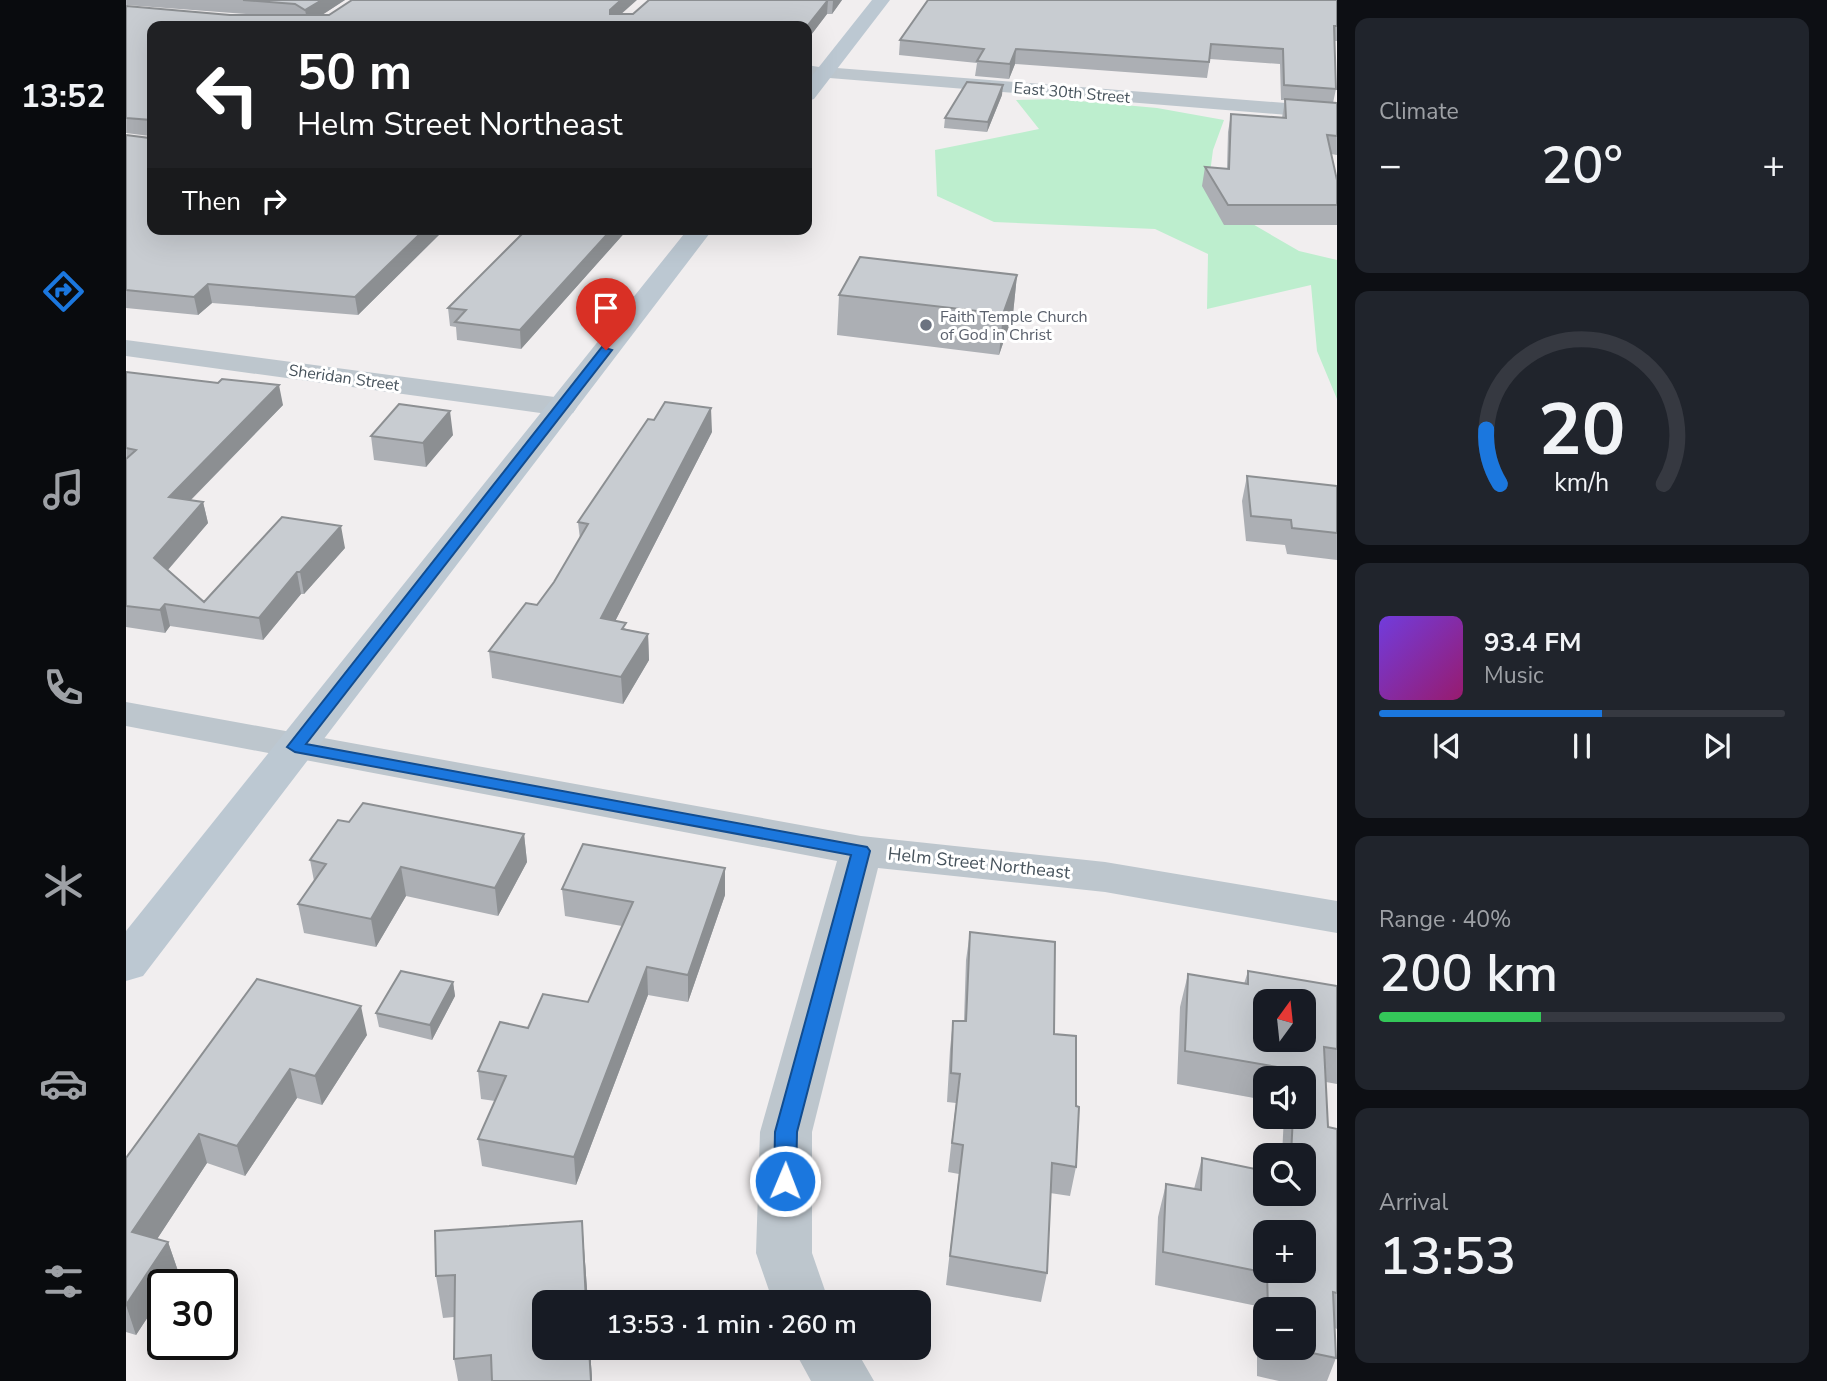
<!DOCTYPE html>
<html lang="en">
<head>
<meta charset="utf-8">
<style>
  :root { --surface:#171b24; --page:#20242c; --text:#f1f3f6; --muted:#9ea1a6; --line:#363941; --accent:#1b77de }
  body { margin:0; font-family:"Nunito Sans",sans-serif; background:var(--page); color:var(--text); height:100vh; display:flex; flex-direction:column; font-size:26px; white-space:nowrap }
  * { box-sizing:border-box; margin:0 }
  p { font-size:23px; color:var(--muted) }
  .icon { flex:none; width:38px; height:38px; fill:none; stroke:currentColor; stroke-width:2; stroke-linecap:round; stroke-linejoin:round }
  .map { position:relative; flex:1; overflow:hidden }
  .drawer { display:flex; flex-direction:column; gap:18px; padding:18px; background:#0d0f14; width:490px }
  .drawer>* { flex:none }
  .guide { position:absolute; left:21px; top:21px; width:665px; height:214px; border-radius:14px; box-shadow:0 7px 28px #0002; background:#202124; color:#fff; overflow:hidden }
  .needle { width:46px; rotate:15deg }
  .controls { position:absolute; left:1127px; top:989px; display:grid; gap:14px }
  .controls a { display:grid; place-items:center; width:63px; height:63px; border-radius:14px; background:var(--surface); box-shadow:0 7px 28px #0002; font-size:35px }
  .speed { position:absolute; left:21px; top:1269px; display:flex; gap:14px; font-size:35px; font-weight:700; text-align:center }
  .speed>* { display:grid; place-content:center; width:91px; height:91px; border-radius:50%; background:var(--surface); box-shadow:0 7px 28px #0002; line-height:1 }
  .speed .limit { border:4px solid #111; border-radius:10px; background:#fff; color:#111 }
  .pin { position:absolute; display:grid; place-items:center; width:60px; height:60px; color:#fff; margin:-72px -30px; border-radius:50% 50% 50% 0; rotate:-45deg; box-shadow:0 0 7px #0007 }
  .pin .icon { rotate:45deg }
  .me { position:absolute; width:77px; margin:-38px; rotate:1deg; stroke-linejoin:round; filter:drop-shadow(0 0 5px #0008) }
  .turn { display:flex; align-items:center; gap:24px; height:147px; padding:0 35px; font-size:32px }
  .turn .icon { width:91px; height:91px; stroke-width:2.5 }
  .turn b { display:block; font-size:49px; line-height:60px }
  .then { display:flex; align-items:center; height:66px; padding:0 35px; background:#0003; gap:14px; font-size:26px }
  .big { font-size:52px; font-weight:600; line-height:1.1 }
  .drawer .card { flex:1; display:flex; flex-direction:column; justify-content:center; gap:10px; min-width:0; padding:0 24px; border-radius:14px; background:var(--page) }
  .drawer .dial { align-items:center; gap:0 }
  .dial svg { height:182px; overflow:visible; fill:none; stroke:var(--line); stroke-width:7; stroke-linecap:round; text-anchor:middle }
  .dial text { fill:var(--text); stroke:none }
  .song { display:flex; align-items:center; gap:21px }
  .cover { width:84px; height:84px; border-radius:10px; background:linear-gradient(135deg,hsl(260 70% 55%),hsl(320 70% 35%)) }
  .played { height:7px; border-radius:4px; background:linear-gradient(90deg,var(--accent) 55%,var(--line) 55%) }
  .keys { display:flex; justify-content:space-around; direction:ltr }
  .heat { display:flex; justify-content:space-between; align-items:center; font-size:38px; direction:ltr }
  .charge { height:10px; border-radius:5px; background:linear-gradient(90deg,#34c759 40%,var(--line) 0) }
  .trip { position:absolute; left:406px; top:1290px; width:399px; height:70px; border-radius:14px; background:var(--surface); box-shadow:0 7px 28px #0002; font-weight:600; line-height:70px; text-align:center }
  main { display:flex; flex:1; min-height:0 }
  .tabs { display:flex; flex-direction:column; width:126px; justify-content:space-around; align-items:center; background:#090b0e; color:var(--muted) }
  .tabs .icon { width:49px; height:49px }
  .tabs .selected { color:var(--accent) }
  .tabs b { font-size:32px; color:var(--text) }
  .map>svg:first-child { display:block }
</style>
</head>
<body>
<main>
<nav class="tabs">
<b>13:52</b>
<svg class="icon selected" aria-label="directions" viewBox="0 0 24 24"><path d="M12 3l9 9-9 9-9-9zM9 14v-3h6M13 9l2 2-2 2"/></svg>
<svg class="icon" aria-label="music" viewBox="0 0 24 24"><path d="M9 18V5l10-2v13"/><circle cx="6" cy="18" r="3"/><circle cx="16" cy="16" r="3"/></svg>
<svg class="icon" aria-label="phone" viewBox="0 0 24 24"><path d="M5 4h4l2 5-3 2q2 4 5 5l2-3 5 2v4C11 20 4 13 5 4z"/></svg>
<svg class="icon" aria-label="climate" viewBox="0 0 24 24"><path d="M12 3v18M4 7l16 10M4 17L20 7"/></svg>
<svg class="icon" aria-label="car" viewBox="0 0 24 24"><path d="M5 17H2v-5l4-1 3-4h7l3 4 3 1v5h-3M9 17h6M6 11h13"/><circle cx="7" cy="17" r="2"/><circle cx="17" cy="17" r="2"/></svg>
<svg class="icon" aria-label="filters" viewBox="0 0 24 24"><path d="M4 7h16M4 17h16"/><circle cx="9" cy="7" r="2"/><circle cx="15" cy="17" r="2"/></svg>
</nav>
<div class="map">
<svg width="1211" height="1381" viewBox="0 0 1211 1381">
  <rect width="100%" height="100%" fill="#f1eeef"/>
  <path fill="#bdeece" d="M932 99 1031 108 1098 120 1087 150 1082 188 1099 208 1173 251 1211 260V399L1191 351 1185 285 1081 309 1082 254 1029 229 868 222 811 196 809 150 913 129 890 100Z"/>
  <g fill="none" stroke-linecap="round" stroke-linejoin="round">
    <path fill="#bdc6cd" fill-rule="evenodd" d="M681 65 705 69 708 73 698 79 681 77Z
      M0 340 436 398 447 401 451 407 447 413 436 416 0 356Z
      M0 702 735 836 979 862 1211 901V933L979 892 752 868 686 1132V1253L703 1302H647L630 1253 634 1132 711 861 0 726Z
      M667 1348H729L748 1381H685Z"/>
    <path fill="#bdc6cd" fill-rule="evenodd" d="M698 67 1211 107V119L691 77 688 73 691 69Z"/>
    <path fill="#bcc8d2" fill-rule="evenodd" d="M746 0H764L688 99 681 101V82Z
      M562 229H587L17 976 0 981V931Z"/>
  </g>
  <path fill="#acafb4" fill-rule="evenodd" d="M0 0H219L196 15 507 14 523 0H716L706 14H701L682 39 681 26H26V229H319L232 315 86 303 72 315 0 308V135L24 138V136L0 133V6L104 15H133L0 5Z
    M1211 0V41H1208L1210 89 1207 103H1211V155L1205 154 1211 180V225H1098L1076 186 1079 167 1101 169 1102 132 1105 114 1156 118 1159 100H1155L1154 64 1084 59 1081 78 889 64 883 79 849 76 851 63 773 55 774 40Z
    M876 95 861 132 818 128 819 118Z
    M361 229H502L395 349 331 340 330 327 324 326 322 308 398 233Z
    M891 275 887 314 873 355 711 335 713 295Z
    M0 372 157 405 65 500 77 502 82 523 42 570 78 602 219 548 178 594H175L137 640 44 626 39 633 0 627Z
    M586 432 489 621 500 629 522 634 523 660 497 704 366 678 363 651 411 605 428 582 454 539 452 522Z
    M327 435 300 467 248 460 245 436Z
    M1121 476 1211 486V560L1161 554 1159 545 1120 541 1116 501Z
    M223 822 398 834 401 862 372 916 280 896 250 947 178 933 172 904 188 881 184 860Z
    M436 889 599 895 562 1002 522 995 450 1185 356 1166 352 1139 369 1101 355 1099 352 1071 402 1028 462 1002 496 926 439 916Z
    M844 932 928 1034 950 1106V1167L944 1196 924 1193 921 1273 915 1302 820 1285 833 1174 822 1172 830 1103 821 1102 824 1049 827 1021H838L840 960Z
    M1122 971 1211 986V1084L1200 1082 1202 1127 1211 1129V1329L1209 1328 1210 1358 1201 1381H1153L1131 1376V1306L1029 1285 1032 1217 1040 1184 1068 1189 1076 1158 1178 1194V1155H1156L1158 1116H1178V1078H1139V1100L1051 1084 1054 1007 1062 974 1118 984ZM1139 1309H1178V1348H1139Z
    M131 979 241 1035 196 1105 171 1098 119 1176 81 1163 31 1239 42 1242 52 1271 43 1284H37V1294L10 1335 0 1332V1158Z
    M327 982 329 996 306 1040 253 1027 250 1013Z
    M459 1262 462 1302H418L464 1348 466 1381H332L328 1359V1317L317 1318 310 1276Z"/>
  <path fill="#8c8f92" d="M196 0H219L182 24 179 10Z
    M495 0H511L484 24V10Z
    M702 0 701 14 682 39V25Z
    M707 0H716L706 14 707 1Z
    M890 49 889 64 883 79 884 64Z
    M877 85 876 95 861 132 862 122Z
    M299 229H319L232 315 229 297Z
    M486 229H502L395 349 394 330Z
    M891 275 887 314 873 355 877 314Z
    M82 284 86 303 72 315 68 297Z
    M153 385 157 405 47 518 43 497Z
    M585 408 586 432 477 645 475 618Z
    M324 411 327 435 300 467 297 443Z
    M77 502 82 523 33 580 28 558Z
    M215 526 219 548 178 594 174 572Z
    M171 572 175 594 137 640 133 618Z
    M39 604 44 626 39 633 34 610Z
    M522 634 523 660 497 704 495 677Z
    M398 834 401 862 372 916 369 888Z
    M275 867 280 896 250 947 245 919Z
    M599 868V895L562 1002V975Z
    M521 967 522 995 450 1185 448 1157Z
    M327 982 329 996 306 1040 304 1025Z
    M235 1006 241 1035 196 1105 189 1076Z
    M164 1069 171 1098 119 1176 111 1146Z
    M73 1134 81 1163 16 1262 6 1232Z
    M456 1221 459 1262 462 1302H460Z
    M42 1242 52 1271 43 1284H37V1294L10 1335 0 1305Z
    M463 1348H464L466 1381H465Z"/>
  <path fill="#c8ccd1" stroke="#8c8f92" stroke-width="2" fill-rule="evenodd" d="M117 0H196L179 10 169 4Z
    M226 0H495L484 10V14H507L523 0H707H702L682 25H675L674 26H26V229H299L229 297 82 284 68 297 0 290V135L24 138 25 120 0 118V6L104 15H203Z
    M802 0H1211V26H1208L1210 89 1158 85 1157 49 1085 44 1083 62 890 49 884 64 851 61 858 49 774 40Z
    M841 82 877 85 862 122 819 118Z
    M1159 99 1211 103V136L1201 135 1211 180V205H1102L1079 167 1103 169 1105 114 1160 118Z
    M401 229H486L394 330 329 322 340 310 322 308Z
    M734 257 891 275 877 314 713 295Z
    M0 372 92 383 96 379 153 385 43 497 77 502 28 558 78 602 156 517 215 526 174 572H171L133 618 39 604 34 610 0 606V459L10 450 0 448Z
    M539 402 585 408 475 618 500 623 496 629 522 634 495 677 363 651 400 603 411 605 428 582 462 524 452 522 522 419 528 420Z
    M273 404 324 411 297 443 245 436Z
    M1121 476 1211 486V533L1166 528 1165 520 1125 516Z
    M237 803 398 834 369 888 275 867 245 919 172 904 200 864 184 860 212 820 223 822Z
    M457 844 599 868 562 975 521 967 448 1157 352 1139 380 1076 352 1071 374 1022 402 1028 417 994 462 1002 507 902 436 889Z
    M844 932 929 942 928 1034 950 1036V1106L953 1107 950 1167 926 1163 921 1273 824 1256 837 1145 826 1143 834 1074 825 1073 827 1021H840Z
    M275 971 327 982 304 1025 250 1013Z
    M1122 971 1211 986V1049L1198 1047 1202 1127 1211 1129V1293L1207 1292 1210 1358 1162 1348H1178V1309H1142L1141 1273 1037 1252 1040 1184 1075 1190 1076 1158 1139 1171V1194H1178V1155H1165L1167 1116H1178V1078H1168L1169 1070 1059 1051 1062 974 1122 984ZM1139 1001H1178V1040H1139ZM1139 1232H1178V1270H1139Z
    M131 979 235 1006 189 1076 164 1069 111 1146 73 1134 6 1232 42 1242 0 1305V1158Z
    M456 1221 460 1302H418V1348H463L465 1381H366L365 1355 328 1359 329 1275 310 1276 309 1231Z"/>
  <path fill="#1b77de" stroke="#124d90" stroke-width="2" d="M476 347 486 350 180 744 741 847 744 851 671 1132 670 1181 667 1187 659 1190 651 1187 648 1181 649 1132 725 855 169 752 161 747Z"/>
  <circle fill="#6b7280" stroke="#fff" stroke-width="2.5" cx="800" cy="325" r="7"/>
  <g text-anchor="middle" stroke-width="6" stroke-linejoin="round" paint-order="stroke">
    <g font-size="16" fill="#47535c" stroke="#fff">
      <text transform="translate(946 92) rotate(5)" y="6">East 30th Street</text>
      <text transform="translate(218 377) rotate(8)" y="6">Sheridan Street</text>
    </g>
    <g font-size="16" fill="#5b616d" stroke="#fff" text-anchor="start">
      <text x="814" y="322">Faith Temple Church<tspan x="814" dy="18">of God in Christ</tspan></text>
    </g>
    <g font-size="18" fill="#47535c" stroke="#fff">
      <text transform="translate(853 863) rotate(6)" y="6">Helm Street Northeast</text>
    </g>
  </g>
</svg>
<div class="controls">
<a><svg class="needle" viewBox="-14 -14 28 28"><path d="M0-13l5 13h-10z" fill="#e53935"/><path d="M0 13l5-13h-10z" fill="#9ea1a6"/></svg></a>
<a><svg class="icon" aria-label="sound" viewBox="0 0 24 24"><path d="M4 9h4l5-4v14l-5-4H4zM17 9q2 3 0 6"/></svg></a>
<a><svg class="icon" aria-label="search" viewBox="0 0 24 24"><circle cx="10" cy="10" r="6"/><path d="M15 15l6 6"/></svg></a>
<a>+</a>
<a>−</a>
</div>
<div class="speed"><div class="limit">30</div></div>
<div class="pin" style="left:480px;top:350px;background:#d93025"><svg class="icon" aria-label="arrive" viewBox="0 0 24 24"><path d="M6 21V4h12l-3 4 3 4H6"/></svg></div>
<svg class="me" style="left:659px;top:1181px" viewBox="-20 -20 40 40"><circle r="17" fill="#1b77de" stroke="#fff" stroke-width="3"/><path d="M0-11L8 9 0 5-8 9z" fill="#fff"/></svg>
<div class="trip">13:53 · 1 min · 260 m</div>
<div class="guide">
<div class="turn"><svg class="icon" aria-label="left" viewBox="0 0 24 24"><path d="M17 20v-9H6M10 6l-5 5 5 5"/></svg><div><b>50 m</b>Helm Street Northeast</div></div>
<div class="then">Then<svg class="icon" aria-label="right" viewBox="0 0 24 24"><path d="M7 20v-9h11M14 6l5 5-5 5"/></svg></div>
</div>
</div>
<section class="drawer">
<div class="card"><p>Climate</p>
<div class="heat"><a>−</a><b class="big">20°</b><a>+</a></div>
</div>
<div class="card dial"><svg viewBox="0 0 100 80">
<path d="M14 69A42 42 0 1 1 86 69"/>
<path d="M14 69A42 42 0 0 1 8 45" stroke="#1b77de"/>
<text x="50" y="56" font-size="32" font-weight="700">20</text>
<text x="50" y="72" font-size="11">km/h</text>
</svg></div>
<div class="card">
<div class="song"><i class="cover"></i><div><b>93.4 FM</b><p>Music</p></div></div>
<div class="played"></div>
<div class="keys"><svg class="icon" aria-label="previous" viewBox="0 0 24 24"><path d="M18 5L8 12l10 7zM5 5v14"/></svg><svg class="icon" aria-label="pause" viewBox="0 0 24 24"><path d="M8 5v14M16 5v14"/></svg><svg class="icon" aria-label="next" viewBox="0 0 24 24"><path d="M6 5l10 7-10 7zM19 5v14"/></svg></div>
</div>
<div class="card"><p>Range · 40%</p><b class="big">200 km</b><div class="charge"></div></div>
<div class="card"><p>Arrival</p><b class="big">13:53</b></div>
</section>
</main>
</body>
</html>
